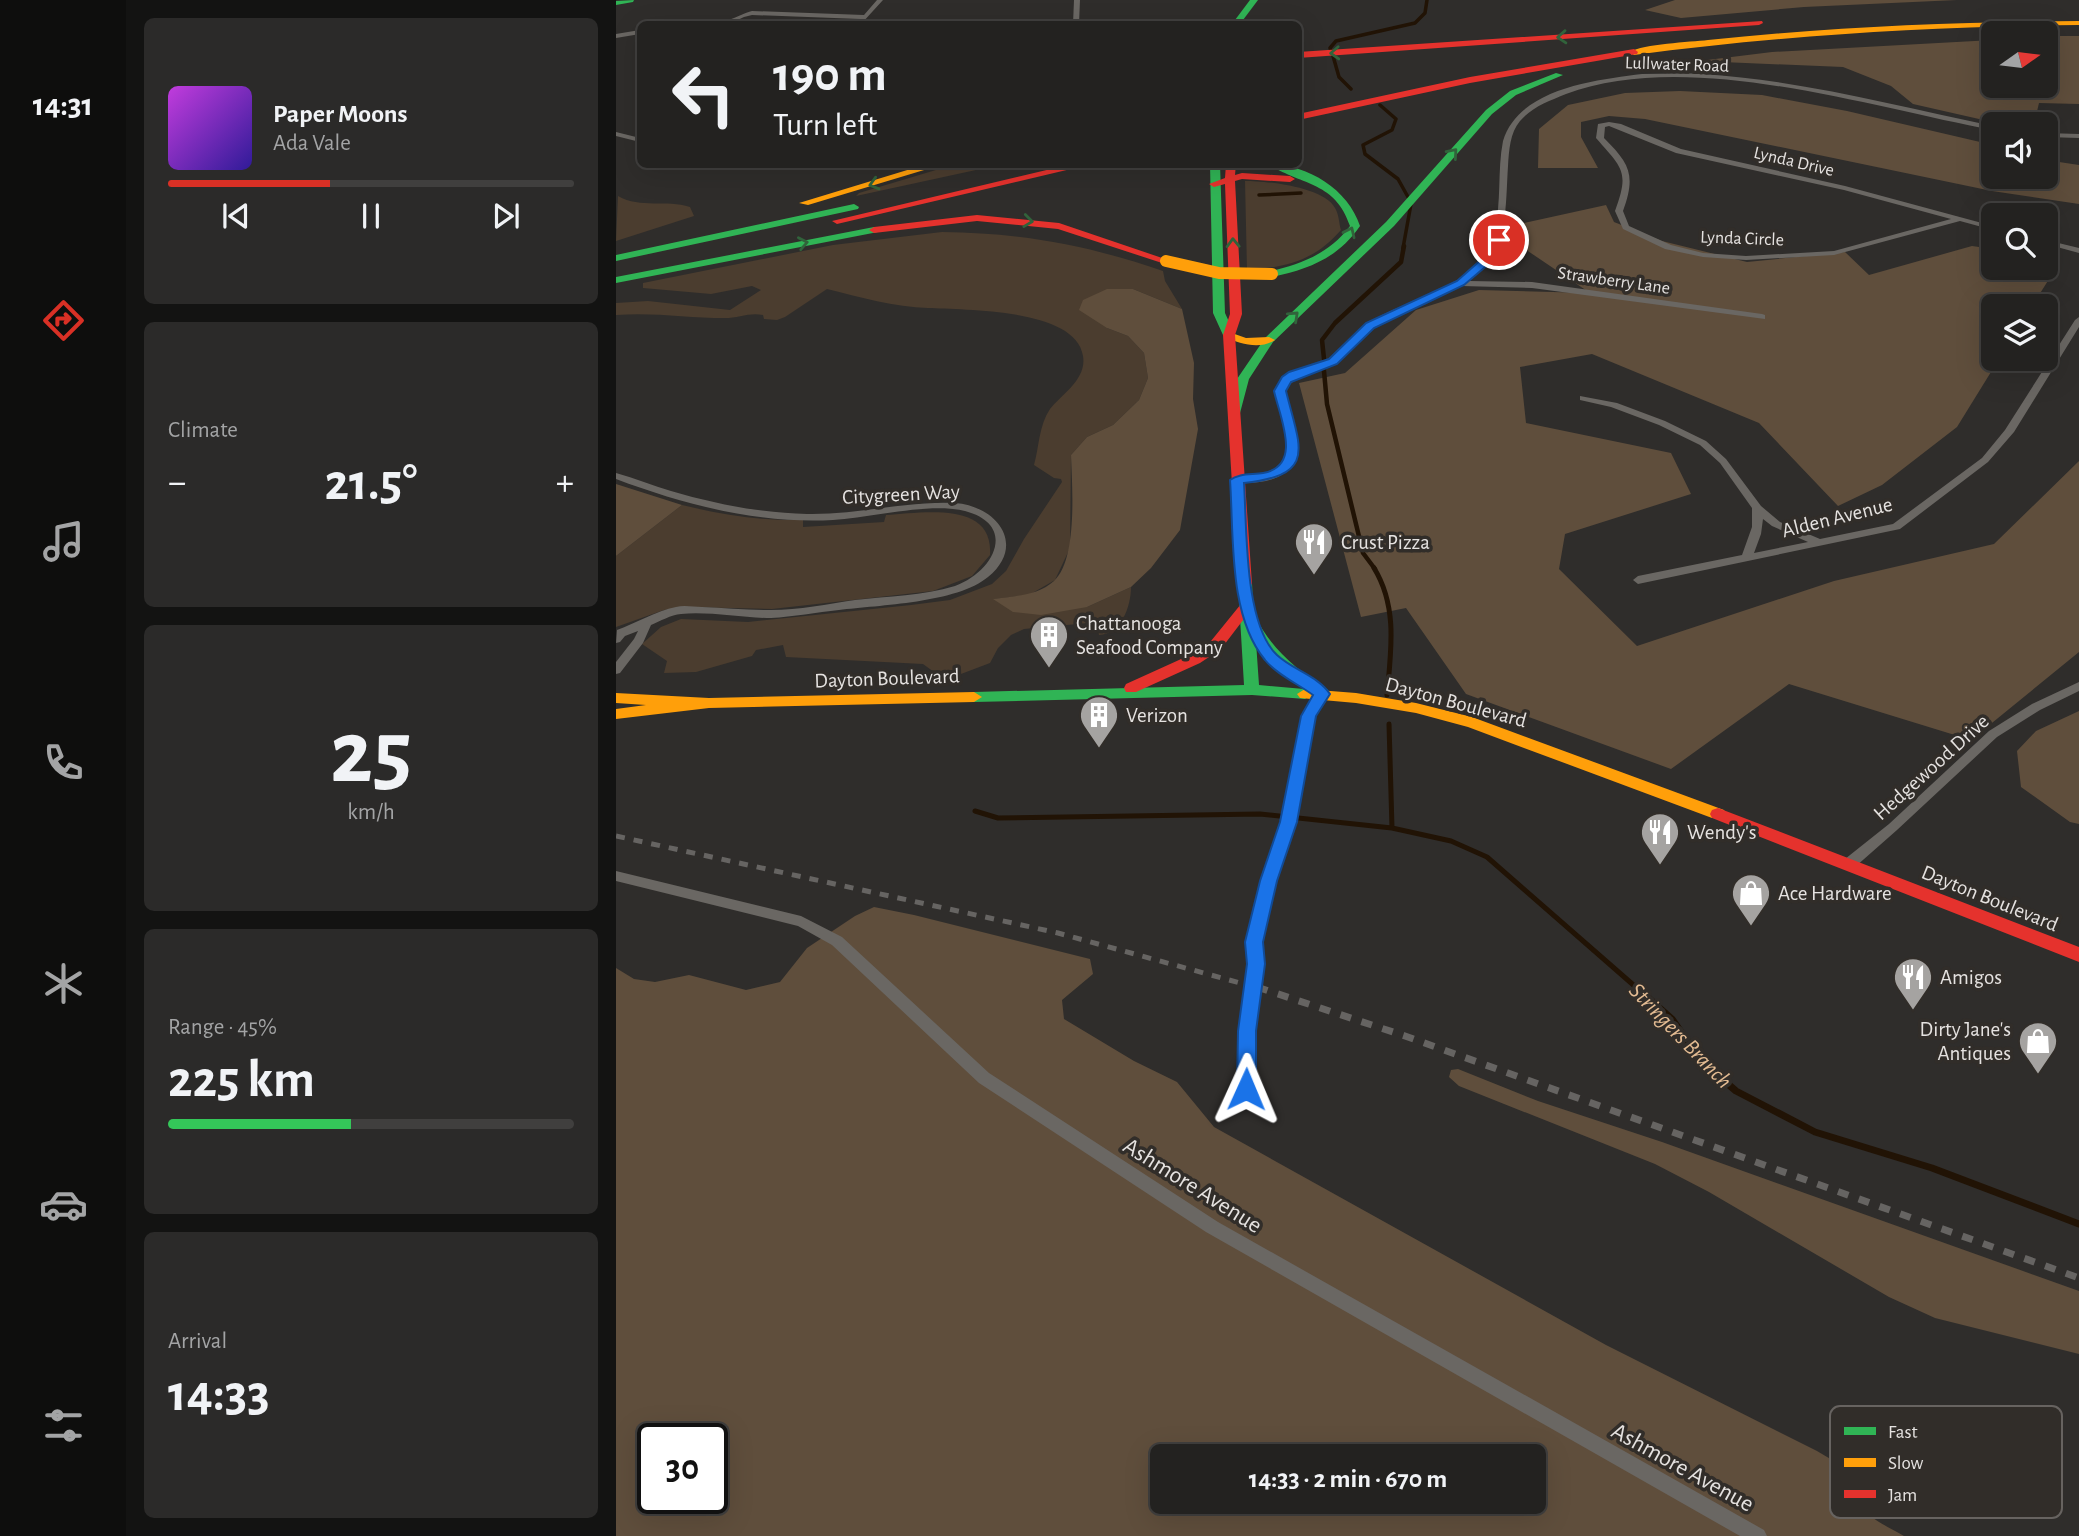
<!DOCTYPE html>
<html lang="en">
<head>
<meta charset="utf-8">
<style>
  :root { --surface:#232220; --page:#2b2a29; --text:#f1f3f6; --muted:#a3a4a5; --line:#403f3e; --accent:#d93025 }
  body { margin:0; font-family:"Alegreya Sans",sans-serif; background:var(--page); color:var(--text); height:100vh; display:flex; flex-direction:column; font-size:26px; white-space:nowrap }
  * { box-sizing:border-box; margin:0 }
  p { font-size:23px; color:var(--muted) }
  .icon { flex:none; width:38px; height:38px; fill:none; stroke:currentColor; stroke-width:2; stroke-linecap:round; stroke-linejoin:round }
  .map { position:relative; flex:1; overflow:hidden }
  .drawer { display:flex; flex-direction:column; gap:18px; padding:18px; background:#131312; width:490px }
  .drawer>* { flex:none }
  .top-card { position:absolute; left:21px; top:21px; width:665px; height:147px; border-radius:10px; box-shadow:0 7px 28px #0002,0 0 0 2px var(--line); background:#232220; color:var(--text); overflow:hidden }
  .needle { width:46px; rotate:76deg }
  .fabs { position:absolute; left:1365px; top:21px; display:grid; gap:14px }
  .fabs a { display:grid; place-items:center; width:77px; height:77px; border-radius:10px; background:var(--surface); box-shadow:0 7px 28px #0002,0 0 0 2px var(--line); font-size:35px }
  .speed { position:absolute; left:21px; top:1423px; display:flex; gap:14px; font-size:35px; font-weight:700; text-align:center }
  .speed>* { display:grid; place-content:center; width:91px; height:91px; border-radius:50%; background:var(--surface); box-shadow:0 7px 28px #0002,0 0 0 2px var(--line); line-height:1 }
  .speed .limit { border:4px solid #111; border-radius:10px; background:#fff; color:#111 }
  .pin { position:absolute; display:grid; place-items:center; width:60px; height:60px; color:#fff; margin:-30px; border:4px solid #fff; border-radius:50%; box-shadow:0 2px 7px #0007 }
  .me { position:absolute; width:77px; margin:-38px; rotate:1deg; stroke-linejoin:round; filter:drop-shadow(0 0 5px #0008) }
  .turn { display:flex; align-items:center; gap:24px; height:147px; padding:0 21px; font-size:32px }
  .turn .icon { width:91px; height:91px; stroke-width:2.5 }
  .turn b { display:block; font-size:49px; line-height:60px }
  .big { font-size:52px; font-weight:600; line-height:1.1 }
  .drawer .widget { flex:1; display:flex; flex-direction:column; justify-content:center; gap:10px; min-width:0; padding:0 24px; border-radius:10px; background:var(--page) }
  .drawer .dial { align-items:center; gap:0 }
  .dial b { font-size:91px; line-height:1 }
  .song { display:flex; align-items:center; gap:21px }
  .cover { width:84px; height:84px; border-radius:10px; background:linear-gradient(135deg,hsl(290 70% 55%),hsl(250 70% 35%)) }
  .played { height:7px; border-radius:4px; background:linear-gradient(90deg,var(--accent) 40%,var(--line) 40%) }
  .keys { display:flex; justify-content:space-around; direction:ltr }
  .heat { display:flex; justify-content:space-between; align-items:center; font-size:38px; direction:ltr }
  .charge { height:10px; border-radius:5px; background:linear-gradient(90deg,#34c759 45%,var(--line) 0) }
  .trip { position:absolute; left:534px; top:1444px; width:396px; height:70px; border-radius:10px; background:var(--surface); box-shadow:0 7px 28px #0002,0 0 0 2px var(--line); font-weight:600; line-height:70px; text-align:center }
  main { display:flex; flex:1; min-height:0 }
  .tabs { display:flex; flex-direction:column; width:126px; justify-content:space-around; align-items:center; background:#0e0e0d; color:var(--muted) }
  .tabs .icon { width:49px; height:49px }
  .tabs .active { color:var(--accent) }
  .tabs b { font-size:32px; color:var(--text) }
  .map>svg:first-child { display:block }
</style>
</head>
<body>
<main>
<nav class="tabs">
<b>14:31</b>
<svg class="icon active" aria-label="directions" viewBox="0 0 24 24"><path d="M12 3l9 9-9 9-9-9zM9 14v-3h6M13 9l2 2-2 2"/></svg>
<svg class="icon" aria-label="music" viewBox="0 0 24 24"><path d="M9 18V5l10-2v13"/><circle cx="6" cy="18" r="3"/><circle cx="16" cy="16" r="3"/></svg>
<svg class="icon" aria-label="phone" viewBox="0 0 24 24"><path d="M5 4h4l2 5-3 2q2 4 5 5l2-3 5 2v4C11 20 4 13 5 4z"/></svg>
<svg class="icon" aria-label="climate" viewBox="0 0 24 24"><path d="M12 3v18M4 7l16 10M4 17L20 7"/></svg>
<svg class="icon" aria-label="car" viewBox="0 0 24 24"><path d="M5 17H2v-5l4-1 3-4h7l3 4 3 1v5h-3M9 17h6M6 11h13"/><circle cx="7" cy="17" r="2"/><circle cx="17" cy="17" r="2"/></svg>
<svg class="icon" aria-label="filters" viewBox="0 0 24 24"><path d="M4 7h16M4 17h16"/><circle cx="9" cy="7" r="2"/><circle cx="15" cy="17" r="2"/></svg>
</nav>
<section class="drawer">
<div class="widget">
<div class="song"><i class="cover"></i><div><b>Paper Moons</b><p>Ada Vale</p></div></div>
<div class="played"></div>
<div class="keys"><svg class="icon" aria-label="previous" viewBox="0 0 24 24"><path d="M18 5L8 12l10 7zM5 5v14"/></svg><svg class="icon" aria-label="pause" viewBox="0 0 24 24"><path d="M8 5v14M16 5v14"/></svg><svg class="icon" aria-label="next" viewBox="0 0 24 24"><path d="M6 5l10 7-10 7zM19 5v14"/></svg></div>
</div>
<div class="widget"><p>Climate</p>
<div class="heat"><a>−</a><b class="big">21.5°</b><a>+</a></div>
</div>
<div class="widget dial"><b>25</b><p>km/h</p></div>
<div class="widget"><p>Range · 45%</p><b class="big">225 km</b><div class="charge"></div></div>
<div class="widget"><p>Arrival</p><b class="big">14:33</b></div>
</section>
<div class="map">
<svg width="1463" height="1536" viewBox="0 0 1463 1536">
  <rect width="100%" height="100%" fill="#2f2d2b"/>
  <path fill="#4b3d2f" d="M340 164 383 165 240 196 243 193Z
    M629 181C651 181 708 187 719 208 723 214 723 224 725 230 698 261 671 267 631 270Z
    M2 196C25 209 50 199 74 207L78 216 0 241Z
    M326 232C407 233 471 245 547 271L549 281 566 309 517 289 491 328 512 336 528 353 532 378 523 400 497 425 471 437 455 455 454 548 439 580 413 595 378 599 471 607 515 587C515 607 505 634 483 635L481 626 472 623 408 629 395 635 382 648 374 663 345 674 318 672 307 664 170 657 167 645 140 650 136 656 80 672 48 673 51 661 26 644 45 627 65 619 132 622 295 605 334 600 376 584 390 571 408 539 446 482 445 479 438 478 418 465C423 447 423 425 434 409 446 394 471 379 467 356 460 308 347 310 312 308 279 307 243 297 211 289L169 317 161 320 148 319 147 315C134 312 122 318 109 318 72 318 37 312 0 315V303L32 301 114 310 145 290 136 286 95 294 27 288V283L217 245Z
    M66 505C107 515 145 521 187 520V527L268 522 270 515C306 513 378 500 374 555L356 576 317 591 156 609 68 607 48 610 0 627V556Z"/>
  <path fill="#5f4e3c" fill-rule="evenodd" d="M1059 0H1341L1188 7 1065 18 1029 10Z
    M1430 36H1463V104L1423 103 1418 124H1385L1297 104 1275 86 1227 67 1083 61 1156 52 1377 40V86H1430Z
    M1064 91 1146 95 1231 111 1377 145V177H1430V160L1463 165V204L1376 191 1029 119 993 116 965 122V137L982 168H922L923 129 952 105 1009 93Z
    M990 205 998 222 1046 241 1131 262 1229 252 1253 275 1356 246 1377 249V268H1430L1435 276 1416 306H1377V359H1383L1341 427 1266 485 1222 506 1143 423 976 354 904 367 910 423 1055 453 1075 494 949 534 943 569 1021 646 1218 581 1378 544 1463 461V652L1355 740 1173 684 1055 769 850 694 790 608 745 617 683 383 729 373 800 310 863 290 974 293 903 245 904 224Z
    M491 289H517L566 309 578 363 577 399 582 429 564 530 535 568 515 587 471 607 425 615 397 612 377 599C398 596 421 596 438 581 462 559 456 485 455 455L471 437 497 425 523 400 532 378 528 353 512 336 491 328 463 310 467 300Z
    M0 484 66 505 0 556Z
    M1463 711V824L1454 822 1405 787 1401 751 1420 731Z
    M258 907 298 915 474 959 477 974 446 1000 448 1019 518 1061 561 1082 598 1127 990 1345 1201 1451 1233 1470C1242 1515 1251 1515 1288 1536H0V968L18 979 39 982 73 975 130 990 164 982 191 948 239 916ZM37 1438H96V1498H37ZM546 1456H917V1502H546Z
    M842 1069 922 1101 1046 1142 1463 1291V1354L1319 1318 1273 1297 1093 1192 1039 1164 843 1086 833 1077 835 1070Z"/>
  <g fill="none" stroke-linecap="round" stroke-linejoin="round">
    <path stroke="#211305" stroke-width="3.5" d="M715 51 714 48 720 41 799 23 809 13 811 0
      M717 56 723 77 735 89
      M764 105 780 119 776 130 747 145 749 154 782 179 792 197
      M643 195 685 193
      M787 248 795 204"/>
    <path stroke="#211305" stroke-width="4.5" d="M708 359 706 340 719 323 785 262 788 246
      M708 371 711 404 747 553 759 569"/>
    <path stroke="#211305" stroke-width="5" d="M758 568C782 607 775 651 771 695
      M773 724 776 828
      M359 811 382 818 644 814 776 828 835 841 871 857 1022 989"/>
    <path stroke="#211305" stroke-width="7" d="M1020 987 1056 1019 1085 1061 1120 1091 1199 1132 1316 1168 1463 1224"/>
    <path fill="#6a6763" fill-rule="evenodd" d="M261 0H267L246 23 243 21 244 19 136 15 128 17 113 24 92 22 63 24C78 17 92 21 109 20 117 20 127 13 136 11L248 15Z
      M458 0H464L463 24H457Z
      M24 30V34L0 38V34Z
      M1026 74C1046 74 1066 73 1086 74 1184 80 1281 106 1377 126V130C1252 107 1072 48 950 94 933 101 916 107 904 121 894 133 893 150 892 166 889 213 893 248 853 281L916 282 1146 314 1149 315V319L916 288 846 286 758 327 720 363 684 376 673 385 669 391C676 418 696 461 662 477 649 483 631 484 617 482V478L621 477C630 476 640 477 649 475 687 465 666 416 659 391 678 363 695 374 718 356 730 346 738 332 752 323 796 295 863 291 878 232 886 203 881 171 887 141 903 88 980 80 1026 74Z
      M993 122 1005 124 1065 149 1229 186 1377 226V230L1344 221 1218 255 1130 260 1087 257 1049 249 1007 229 999 211C1014 171 1006 168 980 138L982 124ZM993 126 1060 153 1228 190 1335 219 1218 251 1130 256 1087 253 1055 245 1013 226 1007 211C1020 175 1014 164 988 138L989 127Z
      M0 132 24 138V142L0 136Z
      M1430 133 1463 134V138L1430 137Z
      M1430 240 1463 248V253L1430 244Z
      M1463 317V327L1398 432 1372 462 1284 529 1022 584 1017 580 1022 576 1126 555 1136 527V508L1104 463 1084 445 1043 425 995 407 964 400V396L1001 403 1049 421 1090 441 1110 459 1145 506 1164 522 1204 539 1277 524 1366 458 1389 430 1459 320ZM1147 519 1156 526 1192 542 1138 553 1145 534Z
      M0 473C19 478 37 486 55 491 99 504 145 513 191 514 240 515 289 501 339 503 381 506 411 545 372 577 341 603 263 605 223 610 201 612 177 617 155 618 126 618 92 611 65 614 55 615 44 621 35 625L27 643 4 673 0 674V662L18 639 22 631 9 636 4 642 0 643 1 630C20 623 40 611 60 607 68 605 78 607 86 607 109 608 132 610 155 610 183 610 212 604 239 600 272 596 307 596 339 586 378 572 402 525 349 511 314 502 254 518 217 520 143 524 69 505 0 479Z
      M1463 682V691L1424 710 1381 737 1281 830 1239 867H1229L1228 863 1229 859 1273 824 1373 731 1416 704Z
      M706 690 712 694 698 716 678 822 660 881 645 942 647 964 638 1031 637 1089 635 1094 630 1096 625 1094 623 1089 624 1031 633 964 631 942 646 881 666 822 686 716 702 691Z
      M0 871 185 916 226 937 373 1073 602 1222 1148 1530 1151 1536H1124L590 1232 363 1083 216 945 182 926 0 881Z"/>
    <path fill="#30b455" fill-rule="evenodd" d="M18 0 17 2 0 5V1Z
      M634 0H642L624 24H616Z
      M940 73 947 75 900 95 876 114 778 226 657 342 633 379 624 413 622 416H614L612 413 621 379 649 338 770 222 870 110 894 91Z
      M594 164H604L609 313 619 335 613 338 607 335 597 313Z
      M652 164C691 164 732 189 744 226 722 258 693 269 656 277L652 276V272C685 264 713 254 734 226 719 181 686 186 652 164Z
      M238 204 243 207 242 209 0 261V255Z
      M258 227 262 228V232L0 283V277Z
      M629 579 636 584C637 593 635 609 639 616 655 649 681 670 711 689L714 693 711 697 706 698 696 694 689 699 636 695 358 702 350 697 358 692 628 685 622 584ZM640 642 659 666 688 689 643 685Z"/>
    <path fill="#ff9f0a" fill-rule="evenodd" d="M1463 21V25C1314 27 1166 35 1018 55L1014 52C1027 44 1074 42 1092 40 1215 27 1339 22 1463 21Z
      M311 164H328L192 205 183 203Z
      M613 332 630 338 653 337 659 340C644 350 624 344 609 337L607 335Z
      M689 689 740 693 800 703 856 717 1108 810 1110 814 1108 818H1096L852 727 800 713 740 703 684 698 681 694Z
      M358 692 366 697 358 702 93 708 0 719V709L30 705 0 703V693L93 698Z"/>
    <path fill="#e5322d" fill-rule="evenodd" d="M1146 21 1147 23 1143 25 682 58V52Z
      M1018 49 1022 52 1021 54 854 83 682 120V114L854 77Z
      M456 164H476L221 224 216 221Z
      M610 164H620L619 175 626 173 674 176 679 179 674 182 626 179 619 181 626 314 619 335 636 584 629 589 622 584 607 335 614 314 609 184 598 187 593 184 609 178Z
      M361 215 443 223 555 261 546 263 442 229 361 221 258 233 253 230 258 227Z
      M630 602 637 607 605 649 584 663 520 692H510L508 688 510 684 574 655 595 641 625 604Z
      M1102 808 1463 947V962L1096 818 1094 814 1096 810Z"/>
    <path stroke="#666462" stroke-width="5" stroke-dasharray="9 9" stroke-linecap="butt" d="M0 836 442 933 646 989"/>
    <path stroke="#666462" stroke-width="7" stroke-dasharray="11 11" stroke-linecap="butt" d="M641 987 789 1036 1463 1278"/>
    <path stroke="#ff9f0a" stroke-width="12" d="M550 261 603 273 656 274"/>
  </g>
  <defs><path id="oneway-chevron" d="M-2-3.5L2.5 0L-2 3.5" fill="none" stroke-width="1.6" stroke-linecap="round" stroke-linejoin="round" transform="scale(1.75)"/></defs>
  <g stroke="#31633b">
    <use href="#oneway-chevron" transform="translate(946 37) rotate(176)"/>
    <use href="#oneway-chevron" transform="translate(719 53) rotate(177)"/>
    <use href="#oneway-chevron" transform="translate(837 153) rotate(-49)"/>
    <use href="#oneway-chevron" transform="translate(258 184) rotate(164)"/>
    <use href="#oneway-chevron" transform="translate(412 221) rotate(7)"/>
    <use href="#oneway-chevron" transform="translate(734 232) rotate(-65)"/>
    <use href="#oneway-chevron" transform="translate(187 243) rotate(-11)"/>
    <use href="#oneway-chevron" transform="translate(617 243) rotate(-92)"/>
    <use href="#oneway-chevron" transform="translate(678 316) rotate(-43)"/>
  </g>
  <path fill="#1a73e8" stroke="#114b97" stroke-width="2" d="M883 237 888 240 875 262 848 285 758 328 721 364 675 382 670 391C684 448 702 475 628 483 631 528 628 624 661 655 677 670 702 676 714 694L700 716 681 822 661 881 647 942 649 964 640 1031V1089L637 1095 630 1097 624 1095 621 1089 622 1031 631 964 629 942 644 881 664 822 685 716 697 695C682 684 660 674 649 660 612 615 618 536 614 480 623 473 636 475 647 473 687 466 664 418 658 391L666 377 673 372 713 359 750 323 841 281 867 258 879 238Z"/>
  <defs>
    <g id="restaurant-pin" transform="scale(2.0125)"><path d="M0 17L-7.5 6A9.5 9.5 0 1 1 7.5 6Z" fill="#a5a3a1" stroke="#312d29"/><path d="M-5-6h1v4h1v-4h1v4h1v-4h1v5L-1.5 .5V6h-2V.5L-5-1ZM5-6V6H3V1.5H1.5Q1.5-4 5-6Z" fill="#fff"/></g>
    <g id="building-pin" transform="scale(2.0125)"><path d="M0 17L-7.5 6A9.5 9.5 0 1 1 7.5 6Z" fill="#a5a3a1" stroke="#312d29"/><path d="M-4-6H4V6H1V3H-1V6H-4ZM-2.5-4.3h1.7v1.8h-1.7ZM.8-4.3h1.7v1.8H.8ZM-2.5-1h1.7V.8h-1.7ZM.8-1h1.7V.8H.8Z" fill="#fff"/></g>
    <g id="shop-pin" transform="scale(2.0125)"><path d="M0 17L-7.5 6A9.5 9.5 0 1 1 7.5 6Z" fill="#a5a3a1" stroke="#312d29"/><path d="M-5-2.5h2.3a2.7 3.5 0 0 1 5.4 0H5L5.5 6h-11ZM-1.5-2.5h3a1.5 2.3 0 0 0-3 0Z" fill="#fff"/></g>
  </defs>
  <g fill-rule="evenodd">
    <use href="#restaurant-pin" x="698" y="542"/>
    <use href="#building-pin" x="433" y="635"/>
    <use href="#building-pin" x="483" y="715"/>
    <use href="#restaurant-pin" x="1044" y="832"/>
    <use href="#shop-pin" x="1135" y="893"/>
    <use href="#restaurant-pin" x="1297" y="977"/>
    <use href="#shop-pin" x="1422" y="1041"/>
  </g>
  <g text-anchor="middle" stroke-width="7" stroke-linejoin="round" paint-order="stroke">
    <g font-size="18" fill="#e5e2e0" stroke="#312d29">
      <text transform="translate(1061 64) rotate(2)" y="6">Lullwater Road</text>
      <text transform="translate(1178 161) rotate(13)" y="6">Lynda Drive</text>
      <text transform="translate(1126 238) rotate(2)" y="6">Lynda Circle</text>
      <text transform="translate(998 280) rotate(8)" y="6">Strawberry Lane</text>
    </g>
    <g font-size="21" fill="#e5e2e0" stroke="#312d29">
      <text transform="translate(285 494) rotate(-3)" y="7">Citygreen Way</text>
      <text transform="translate(1221 517) rotate(-14)" y="7">Alden Avenue</text>
      <text transform="translate(271 678) rotate(-2)" y="7">Dayton Boulevard</text>
      <text transform="translate(840 702) rotate(15)" y="7">Dayton Boulevard</text>
      <text transform="translate(1315 767) rotate(-42)" y="7">Hedgewood Drive</text>
      <text transform="translate(1374 898) rotate(22)" y="7">Dayton Boulevard</text>
    </g>
    <g font-size="21" fill="#e5e2e0" stroke="#312d29" text-anchor="start">
      <text x="725" y="549">Crust Pizza</text>
      <text x="460" y="630">Chattanooga<tspan x="460" dy="24">Seafood Company</tspan></text>
      <text x="510" y="722">Verizon</text>
      <text x="1071" y="839">Wendy's</text>
      <text x="1162" y="900">Ace Hardware</text>
      <text x="1324" y="984">Amigos</text>
      <text x="1395" y="1036" text-anchor="end">Dirty Jane's<tspan x="1395" dy="24">Antiques</tspan></text>
    </g>
    <g font-size="23" font-style="italic" fill="#e3bb92" stroke="#312d29">
      <text transform="translate(1065 1035) rotate(46)" y="8">Stringers Branch</text>
    </g>
    <g font-size="24" fill="#e5e2e0" stroke="#312d29">
      <text transform="translate(577 1185) rotate(32)" y="8">Ashmore Avenue</text>
      <text transform="translate(1067 1467) rotate(29)" y="8">Ashmore Avenue</text>
    </g>
  </g>
  <rect x="1214" y="1406" width="232" height="112" rx="10" fill="#312d29" stroke="#676360" stroke-width="2"/>
  <rect x="1228" y="1427" width="32" height="8" fill="#30b455"/>
  <rect x="1228" y="1458" width="32" height="9" fill="#ff9f0a"/>
  <rect x="1228" y="1490" width="32" height="8" fill="#e5322d"/>
  <g font-size="19" fill="#e5e2e0">
    <text x="1272" y="1438">Fast</text>
    <text x="1272" y="1469">Slow</text>
    <text x="1272" y="1501">Jam</text>
  </g>
</svg>
<div class="fabs">
<a><svg class="needle" viewBox="-14 -14 28 28"><path d="M0-13l5 13h-10z" fill="#e53935"/><path d="M0 13l5-13h-10z" fill="#a3a4a5"/></svg></a>
<a><svg class="icon" aria-label="sound" viewBox="0 0 24 24"><path d="M4 9h4l5-4v14l-5-4H4zM17 9q2 3 0 6"/></svg></a>
<a><svg class="icon" aria-label="search" viewBox="0 0 24 24"><circle cx="10" cy="10" r="6"/><path d="M15 15l6 6"/></svg></a>
<a><svg class="icon" aria-label="layers" viewBox="0 0 24 24"><path d="M12 4l9 5-9 5-9-5zM3 14l9 5 9-5"/></svg></a>
</div>
<div class="speed"><div class="limit">30</div></div>
<div class="pin" style="left:883px;top:240px;background:#d93025"><svg class="icon" aria-label="arrive" viewBox="0 0 24 24"><path d="M6 21V4h12l-3 4 3 4H6"/></svg></div>
<svg class="me" style="left:630px;top:1089px" viewBox="-20 -20 40 40"><path d="M0-17L14 15 0 8-14 15z" fill="#1a73e8" stroke="#fff" stroke-width="4"/></svg>
<div class="trip">14:33 · 2 min · 670 m</div>
<div class="top-card">
<div class="turn"><svg class="icon" aria-label="left" viewBox="0 0 24 24"><path d="M17 20v-9H6M10 6l-5 5 5 5"/></svg><div><b>190 m</b>Turn left</div></div>
</div>
</div>
</main>
</body>
</html>
